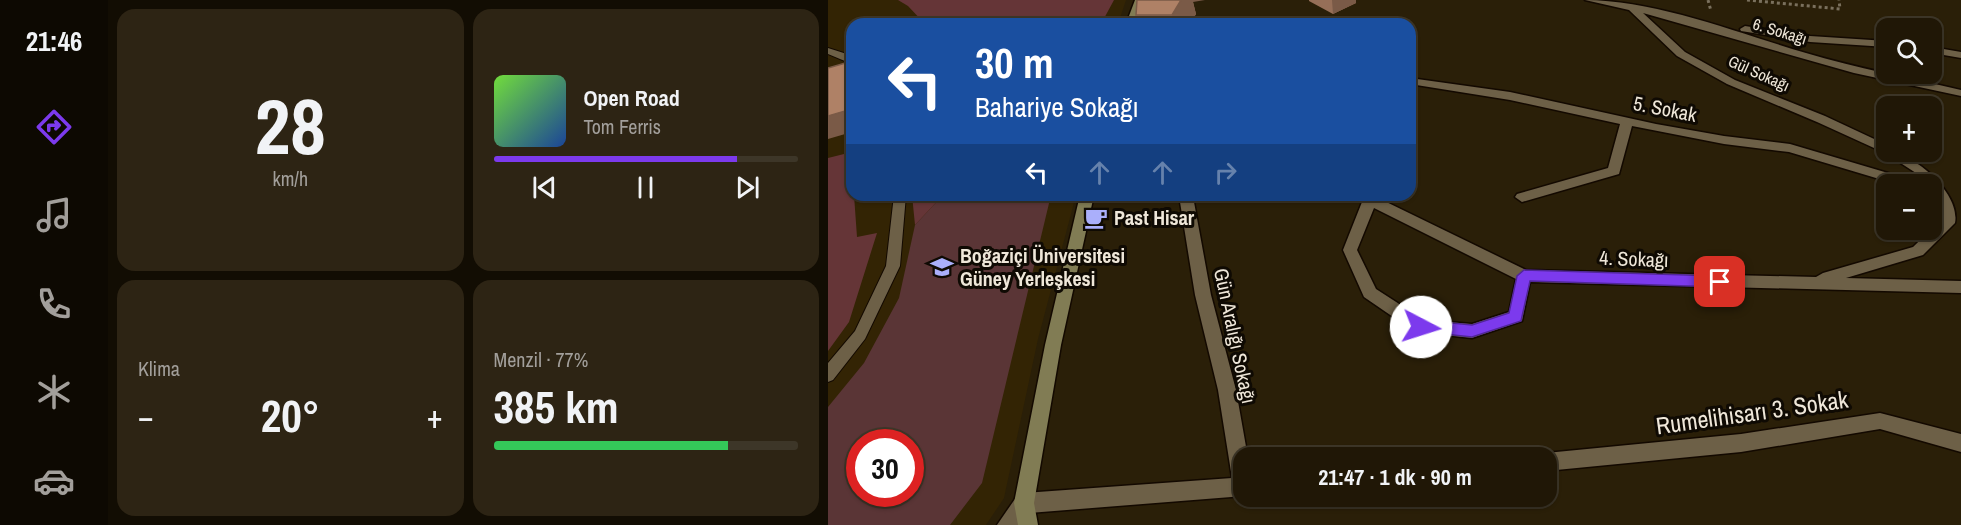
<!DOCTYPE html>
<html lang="tr">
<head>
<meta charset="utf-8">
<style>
  :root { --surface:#201706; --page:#2d2414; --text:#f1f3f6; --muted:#a29f9b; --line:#3d3628; --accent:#7c3aed }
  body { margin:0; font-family:"Archivo Narrow",sans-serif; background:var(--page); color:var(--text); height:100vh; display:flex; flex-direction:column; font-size:22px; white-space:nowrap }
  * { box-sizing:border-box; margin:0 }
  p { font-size:20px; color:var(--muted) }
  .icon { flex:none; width:33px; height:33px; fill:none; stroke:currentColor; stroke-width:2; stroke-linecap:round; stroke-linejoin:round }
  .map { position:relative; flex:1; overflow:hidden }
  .side { display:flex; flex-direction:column; gap:9px; padding:9px; background:#120d03; width:720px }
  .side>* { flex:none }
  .banner { position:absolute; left:18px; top:18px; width:570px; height:183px; border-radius:18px; box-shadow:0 2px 4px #0004,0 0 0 2px var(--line); background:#1a4fa0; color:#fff; overflow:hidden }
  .controls { position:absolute; left:1048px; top:18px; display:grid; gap:12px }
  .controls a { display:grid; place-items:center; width:66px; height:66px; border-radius:12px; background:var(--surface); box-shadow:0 2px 4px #0004,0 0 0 2px var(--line); font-size:30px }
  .speed { position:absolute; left:18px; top:429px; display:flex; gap:12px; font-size:30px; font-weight:700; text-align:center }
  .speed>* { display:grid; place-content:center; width:78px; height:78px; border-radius:50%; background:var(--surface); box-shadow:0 2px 4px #0004,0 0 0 2px var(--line); line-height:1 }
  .speed .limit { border:9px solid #d22; background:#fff; color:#111 }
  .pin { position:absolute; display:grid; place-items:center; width:51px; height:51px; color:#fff; margin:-26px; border-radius:12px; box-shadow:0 3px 9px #0006 }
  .me { position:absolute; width:66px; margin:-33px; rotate:95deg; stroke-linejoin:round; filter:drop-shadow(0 0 4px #0008) }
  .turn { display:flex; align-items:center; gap:21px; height:126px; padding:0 30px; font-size:27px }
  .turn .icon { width:78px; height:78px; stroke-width:2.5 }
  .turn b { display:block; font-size:42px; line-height:51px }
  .lanes { display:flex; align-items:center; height:57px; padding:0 30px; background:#0003; justify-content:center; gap:30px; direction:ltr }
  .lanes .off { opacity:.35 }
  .big { font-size:45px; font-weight:800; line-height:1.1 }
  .side .tile { flex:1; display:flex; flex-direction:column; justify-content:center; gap:9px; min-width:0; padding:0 21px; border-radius:18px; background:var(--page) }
  .side .dial { align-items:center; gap:0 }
  .dial b { font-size:78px; line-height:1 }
  .song { display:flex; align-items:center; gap:18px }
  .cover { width:72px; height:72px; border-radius:9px; background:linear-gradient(135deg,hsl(100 70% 55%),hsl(220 70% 35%)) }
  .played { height:6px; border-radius:3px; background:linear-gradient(90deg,var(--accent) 80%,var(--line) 80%) }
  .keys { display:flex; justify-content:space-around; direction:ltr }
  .heat { display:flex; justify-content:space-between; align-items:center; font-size:33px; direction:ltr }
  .charge { height:9px; border-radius:4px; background:linear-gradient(90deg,#34c759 77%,var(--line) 0) }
  .side .tiles { flex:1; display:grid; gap:9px; grid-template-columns:repeat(2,1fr) }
  .trip { position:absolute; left:405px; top:447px; width:324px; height:60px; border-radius:18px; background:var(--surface); box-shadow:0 2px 4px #0004,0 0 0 2px var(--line); font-weight:800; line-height:60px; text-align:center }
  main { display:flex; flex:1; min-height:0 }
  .tab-bar { display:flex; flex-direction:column; width:108px; justify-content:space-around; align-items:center; background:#0d0902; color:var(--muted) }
  .tab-bar .icon { width:42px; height:42px }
  .tab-bar .current { color:var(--accent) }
  .tab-bar b { font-size:27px; color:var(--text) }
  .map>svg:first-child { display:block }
</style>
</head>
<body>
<main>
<nav class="tab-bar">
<b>21:46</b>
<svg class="icon current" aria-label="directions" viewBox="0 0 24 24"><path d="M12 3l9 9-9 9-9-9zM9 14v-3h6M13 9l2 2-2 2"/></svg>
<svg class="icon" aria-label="music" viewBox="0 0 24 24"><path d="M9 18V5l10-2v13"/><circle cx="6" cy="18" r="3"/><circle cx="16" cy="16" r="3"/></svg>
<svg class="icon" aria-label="phone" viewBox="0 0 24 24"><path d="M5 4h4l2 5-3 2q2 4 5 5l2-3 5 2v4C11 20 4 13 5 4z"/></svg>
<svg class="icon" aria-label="climate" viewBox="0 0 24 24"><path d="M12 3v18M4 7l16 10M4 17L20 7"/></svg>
<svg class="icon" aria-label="car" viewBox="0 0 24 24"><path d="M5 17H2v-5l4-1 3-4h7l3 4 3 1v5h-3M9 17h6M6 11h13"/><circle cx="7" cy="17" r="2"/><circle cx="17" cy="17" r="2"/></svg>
</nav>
<section class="side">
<div class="tiles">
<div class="tile dial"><b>28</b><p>km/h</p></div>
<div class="tile">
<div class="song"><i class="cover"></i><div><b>Open Road</b><p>Tom Ferris</p></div></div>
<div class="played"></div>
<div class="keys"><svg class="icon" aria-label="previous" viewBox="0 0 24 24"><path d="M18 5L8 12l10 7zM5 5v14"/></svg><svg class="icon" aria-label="pause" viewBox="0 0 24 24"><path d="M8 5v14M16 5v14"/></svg><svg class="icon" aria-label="next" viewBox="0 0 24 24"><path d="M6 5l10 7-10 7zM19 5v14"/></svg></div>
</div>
<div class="tile"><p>Klima</p>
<div class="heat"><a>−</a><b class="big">20°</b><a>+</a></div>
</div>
<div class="tile"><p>Menzil · 77%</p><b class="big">385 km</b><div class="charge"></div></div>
</div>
</section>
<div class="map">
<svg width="1133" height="525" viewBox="0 0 1133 525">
  <rect width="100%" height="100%" fill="#2a1f08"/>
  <path fill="#332404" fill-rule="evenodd" d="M0 0H298L290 24H24V195H248L210 339 176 498 158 525H0ZM32 442H82V494H32Z"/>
  <path fill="#5a3536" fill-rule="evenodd" d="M115 195H223L154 483 122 525H0V407L36 363 71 298 87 225ZM32 442H82V494H32Z"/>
  <path fill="#653537" d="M70 0H286L273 24H97L80 6Z
    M24 152V195H26L29 237 49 233 21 322 0 351V158Z
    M84 195H115L87 225Z"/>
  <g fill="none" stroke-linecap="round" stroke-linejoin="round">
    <g stroke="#130900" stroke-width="2">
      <path id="lane" d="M0 48 22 55 24 64 0 54Z
        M66 195H78L72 266 37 339 5 380 0 382V363L27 331 58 266Z"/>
    </g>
    <g stroke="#130900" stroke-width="3">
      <path id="street" d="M757 0C827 0 910 33 978 53 1029 68 1081 78 1133 90V96L1026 73 815 13 857 52 907 80 997 116 1059 145V152C1085 152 1133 193 1127 223L1095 255 1018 278 1133 281V293L702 282 694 321 644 338 587 332 536 297 515 250 534 202 525 195H544L698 270 988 277 995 273 1085 247 1115 218 1112 198 1104 189V184H1100L1088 173 1057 153 989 122 899 84 849 56 801 10ZM546 208 688 279 681 312 644 324 596 320 548 289 529 250Z
        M917 26 982 36 1059 41V47L982 42 913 31 912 29Z
        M1104 47 1133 52V58L1104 53Z
        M582 78 682 92 828 124 896 136 962 144 1087 181 1089 184H1068L961 152 896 144 804 126 791 174 694 202 687 197 689 194 780 168 792 124 682 100 582 84Z
        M354 195H368L366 202 383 295 408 390 420 458H416V496L201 513 192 525H169L189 496 196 493 404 478 390 390 367 295 352 202Z
        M1052 413 1133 434V452L1052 429 913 452 718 471V458H710L718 453 913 434Z"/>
    </g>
    <g stroke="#130900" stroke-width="3">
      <path id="secondary" d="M307 0H317L308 24H298Z
        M252 195H266L233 345 206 503 210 525H190L186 503 217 345Z"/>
    </g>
    <path stroke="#7a705d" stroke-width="3" stroke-dasharray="3 3" stroke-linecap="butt" d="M880 0 883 11
      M919 0 1012 9 1011 0"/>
    <use href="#lane" fill="#6d6047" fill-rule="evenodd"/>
    <use href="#street" fill="#6d6047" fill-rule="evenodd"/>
    <use href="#secondary" fill="#817c54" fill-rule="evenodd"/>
  </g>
  <path fill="#966f58" d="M481 0H528V3L505 14 481 1Z
    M365 2 368 14 362 24H311L308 15Z"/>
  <path fill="#7a5a47" d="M342 0H377L365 2 368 14 362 24H347L344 15Z
    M504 0H528V3L505 14Z
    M24 109V132L0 139V116Z"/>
  <path fill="#af8166" stroke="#7a5a47" stroke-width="1.5" d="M309 0H353L344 15H308Z
    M21 62 24 77V109L0 116V68Z"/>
  <path fill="#7c3aed" stroke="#51269a" stroke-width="1.5" d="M696 270 892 276 899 282 892 287 702 281 693 321 644 337 588 331 586 327 588 322 593 320 644 325 681 313 689 276Z"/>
  <defs>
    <g id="cafe-bare" transform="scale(1.8)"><path d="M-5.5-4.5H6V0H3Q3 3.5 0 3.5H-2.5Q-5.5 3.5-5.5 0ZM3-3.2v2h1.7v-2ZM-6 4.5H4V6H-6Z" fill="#aaaffb" stroke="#0f0a03" stroke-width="2.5" paint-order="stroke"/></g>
    <g id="university-bare" transform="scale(1.8)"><path d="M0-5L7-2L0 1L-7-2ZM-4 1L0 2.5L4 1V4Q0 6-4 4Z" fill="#aaaffb" stroke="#0f0a03" stroke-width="2.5" paint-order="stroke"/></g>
  </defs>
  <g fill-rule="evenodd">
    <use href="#cafe-bare" x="268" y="218"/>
    <use href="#university-bare" x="114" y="267"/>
  </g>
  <g text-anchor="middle" stroke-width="6" stroke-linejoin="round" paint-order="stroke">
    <g font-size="16" fill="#efe7d9" stroke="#0f0a03">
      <text transform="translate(952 31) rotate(17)" y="6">6. Sokağı</text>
      <text transform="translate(931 73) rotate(24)" y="6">Gül Sokağı</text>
    </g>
    <g font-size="20" fill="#efe7d9" stroke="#0f0a03">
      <text transform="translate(837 109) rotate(11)" y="7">5. Sokak</text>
      <text transform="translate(806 259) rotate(2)" y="7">4. Sokağı</text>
      <text transform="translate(407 336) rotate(78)" y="7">Gün Aralığı Sokağı</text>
    </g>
    <g font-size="20" font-weight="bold" fill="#efe7d9" stroke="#0f0a03" text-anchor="start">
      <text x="286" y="225">Past Hisar</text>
      <text x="132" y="263">Boğaziçi Üniversitesi<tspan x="132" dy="23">Güney Yerleşkesi</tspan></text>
    </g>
    <g font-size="24" fill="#efe7d9" stroke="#0f0a03">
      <text transform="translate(924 413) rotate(-8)" y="8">Rumelihisarı 3. Sokak</text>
    </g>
  </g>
</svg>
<div class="controls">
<a><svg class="icon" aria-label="search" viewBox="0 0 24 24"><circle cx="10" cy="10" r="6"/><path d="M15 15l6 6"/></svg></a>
<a>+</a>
<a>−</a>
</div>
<div class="speed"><div class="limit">30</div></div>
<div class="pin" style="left:892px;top:282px;background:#d93025"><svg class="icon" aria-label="arrive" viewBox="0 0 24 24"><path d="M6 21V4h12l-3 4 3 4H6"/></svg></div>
<svg class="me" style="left:593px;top:327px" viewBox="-20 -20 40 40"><circle r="19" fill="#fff"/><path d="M0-13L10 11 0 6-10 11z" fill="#7c3aed"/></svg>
<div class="trip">21:47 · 1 dk · 90 m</div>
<div class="banner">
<div class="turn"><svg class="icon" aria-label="left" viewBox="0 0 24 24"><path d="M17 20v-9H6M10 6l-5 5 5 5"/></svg><div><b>30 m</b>Bahariye Sokağı</div></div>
<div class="lanes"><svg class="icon" aria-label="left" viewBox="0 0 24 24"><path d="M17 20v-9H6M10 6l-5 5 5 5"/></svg><svg class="icon off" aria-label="ahead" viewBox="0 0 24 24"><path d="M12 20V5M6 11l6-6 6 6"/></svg><svg class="icon off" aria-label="ahead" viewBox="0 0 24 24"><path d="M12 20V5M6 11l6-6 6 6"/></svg><svg class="icon off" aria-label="right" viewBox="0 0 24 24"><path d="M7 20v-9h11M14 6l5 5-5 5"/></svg></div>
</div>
</div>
</main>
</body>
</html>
